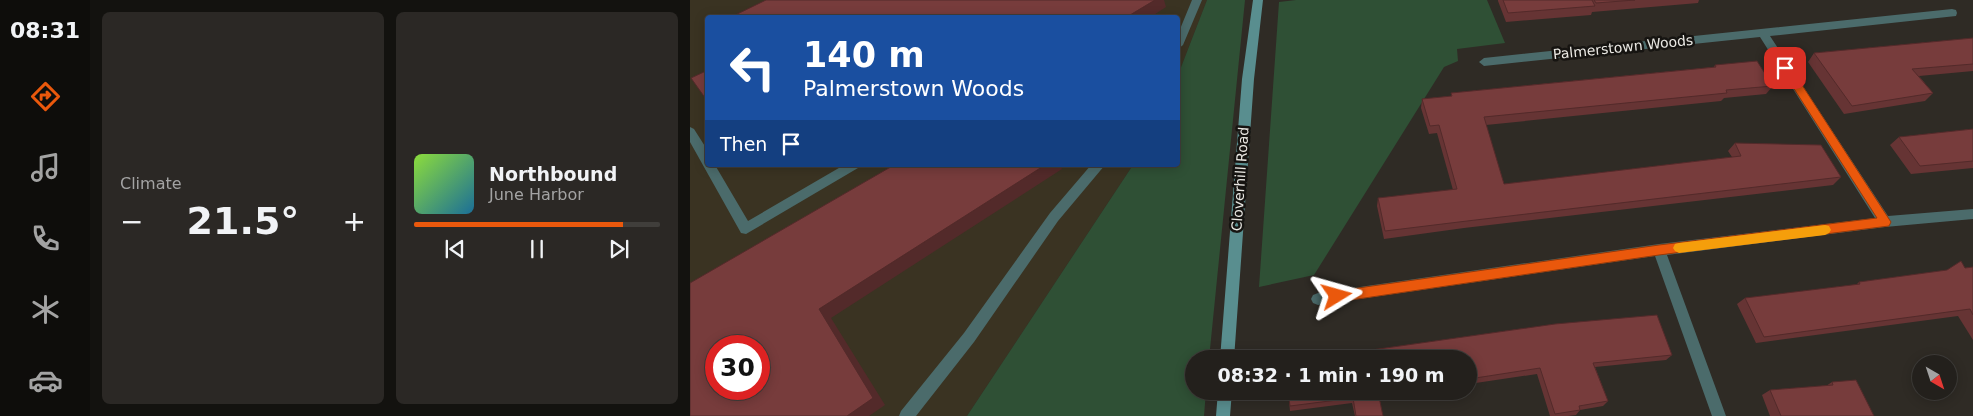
<!DOCTYPE html>
<html lang="en">
<head>
<meta charset="utf-8">
<style>
  :root { --surface:#23201c; --page:#2b2825; --text:#f1f3f6; --muted:#a3a3a3; --line:#403e3b; --accent:#ea580c }
  body { margin:0; font-family:"DejaVu Sans",sans-serif; background:var(--page); color:var(--text); height:100vh; display:flex; flex-direction:column; font-size:19px; white-space:nowrap }
  * { box-sizing:border-box; margin:0 }
  p { font-size:16px; color:var(--muted) }
  .icon { flex:none; width:28px; height:28px; fill:none; stroke:currentColor; stroke-width:2; stroke-linecap:round; stroke-linejoin:round }
  .map { position:relative; flex:1; overflow:hidden }
  .side { display:flex; flex-direction:column; gap:12px; padding:12px; background:#13120f; width:600px }
  .side>* { flex:none }
  .top-card { position:absolute; left:15px; top:15px; width:475px; height:152px; border-radius:5px; box-shadow:0 2px 12px #0003,0 0 0 1px var(--line); background:#1a4fa0; color:#fff; overflow:hidden }
  .needle { width:32px; rotate:141deg }
  .controls { position:absolute; left:1222px; top:355px; display:grid; gap:10px }
  .controls a { display:grid; place-items:center; width:45px; height:45px; border-radius:50%; background:var(--surface); box-shadow:0 2px 12px #0003,0 0 0 1px var(--line); font-size:25px }
  .speed { position:absolute; left:15px; top:335px; display:flex; gap:10px; font-size:25px; font-weight:700; text-align:center }
  .speed>* { display:grid; place-content:center; width:65px; height:65px; border-radius:50%; background:var(--surface); box-shadow:0 2px 12px #0003,0 0 0 1px var(--line); line-height:1 }
  .speed .limit { border:8px solid #d22; background:#fff; color:#111 }
  .pin { position:absolute; display:grid; place-items:center; width:42px; height:42px; color:#fff; margin:-21px; border-radius:10px; box-shadow:0 2px 8px #0006 }
  .me { position:absolute; width:55px; margin:-28px; rotate:82deg; stroke-linejoin:round; filter:drop-shadow(0 0 4px #0008) }
  .turn { display:flex; align-items:center; gap:18px; height:105px; padding:0 15px; font-size:22px }
  .turn .icon { width:65px; height:65px; stroke-width:2.5 }
  .turn b { display:block; font-size:35px; line-height:42px }
  .then { display:flex; align-items:center; height:48px; padding:0 15px; background:#0003; gap:10px; font-size:19px }
  .big { font-size:38px; font-weight:700; line-height:1.1 }
  .side .tile { flex:1; display:flex; flex-direction:column; justify-content:center; gap:8px; min-width:0; padding:0 18px; border-radius:8px; background:var(--page) }
  .song { display:flex; align-items:center; gap:15px }
  .cover { width:60px; height:60px; border-radius:8px; background:linear-gradient(135deg,hsl(90 70% 55%),hsl(200 70% 35%)) }
  .played { height:5px; border-radius:2px; background:linear-gradient(90deg,var(--accent) 85%,var(--line) 85%) }
  .keys { display:flex; justify-content:space-around; direction:ltr }
  .heat { display:flex; justify-content:space-between; align-items:center; font-size:28px; direction:ltr }
  .side .tiles { flex:1; display:grid; gap:12px; grid-template-columns:repeat(2,1fr) }
  .trip { position:absolute; left:495px; top:350px; width:292px; height:50px; border-radius:25px; background:var(--surface); box-shadow:0 2px 12px #0003,0 0 0 1px var(--line); font-weight:700; line-height:50px; text-align:center }
  main { display:flex; flex:1; min-height:0 }
  .dock { display:flex; flex-direction:column; width:90px; justify-content:space-around; align-items:center; background:#0e0d0b; color:var(--muted) }
  .dock .icon { width:35px; height:35px }
  .dock .selected { color:var(--accent) }
  .dock b { font-size:22px; color:var(--text) }
  .map>svg:first-child { display:block }
</style>
</head>
<body>
<main>
<nav class="dock">
<b>08:31</b>
<svg class="icon selected" aria-label="directions" viewBox="0 0 24 24"><path d="M12 3l9 9-9 9-9-9zM9 14v-3h6M13 9l2 2-2 2"/></svg>
<svg class="icon" aria-label="music" viewBox="0 0 24 24"><path d="M9 18V5l10-2v13"/><circle cx="6" cy="18" r="3"/><circle cx="16" cy="16" r="3"/></svg>
<svg class="icon" aria-label="phone" viewBox="0 0 24 24"><path d="M5 4h4l2 5-3 2q2 4 5 5l2-3 5 2v4C11 20 4 13 5 4z"/></svg>
<svg class="icon" aria-label="climate" viewBox="0 0 24 24"><path d="M12 3v18M4 7l16 10M4 17L20 7"/></svg>
<svg class="icon" aria-label="car" viewBox="0 0 24 24"><path d="M5 17H2v-5l4-1 3-4h7l3 4 3 1v5h-3M9 17h6M6 11h13"/><circle cx="7" cy="17" r="2"/><circle cx="17" cy="17" r="2"/></svg>
</nav>
<section class="side">
<div class="tiles">
<div class="tile"><p>Climate</p>
<div class="heat"><a>−</a><b class="big">21.5°</b><a>+</a></div>
</div>
<div class="tile">
<div class="song"><i class="cover"></i><div><b>Northbound</b><p>June Harbor</p></div></div>
<div class="played"></div>
<div class="keys"><svg class="icon" aria-label="previous" viewBox="0 0 24 24"><path d="M18 5L8 12l10 7zM5 5v14"/></svg><svg class="icon" aria-label="pause" viewBox="0 0 24 24"><path d="M8 5v14M16 5v14"/></svg><svg class="icon" aria-label="next" viewBox="0 0 24 24"><path d="M6 5l10 7-10 7zM19 5v14"/></svg></div>
</div>
</div>
</section>
<div class="map">
<svg width="1283" height="416" viewBox="0 0 1283 416">
  <rect width="100%" height="100%" fill="#2f2b25"/>
  <path fill="#3a3322" fill-rule="evenodd" d="M0 0H517L488 75V18H18V165H443L277 416H0ZM26 346H69V389H26Z"/>
  <path fill="#2f5035" d="M517 0H555L519 359H504V391H516L514 416H277L443 165H488V75Z
    M606 0H797L815 43 767 49 768 61 754 67 624 275 569 287 589 2Z"/>
  <g fill="none" stroke-linecap="round" stroke-linejoin="round">
    <path fill="#4b6b6b" fill-rule="evenodd" d="M502 0H512L493 45 488 49V34Z
      M0 127 4 129 18 151V165H25L58 221 154 165H170L168 168 56 234 51 233 0 142Z
      M401 165H415L368 221 284 342 226 416H209L211 411 274 333 360 213Z"/>
    <path fill="#4b6b6b" fill-rule="evenodd" d="M1262 9 1266 10 1267 13 1266 16 1080 36 1198 216 1283 209V219L1195 227 977 255 1036 416H1022L965 256 628 305 623 303 621 299 623 295 628 293 969 244 1185 218 1070 37 794 66 789 62 794 58Z"/>
    <path fill="#598e8f" fill-rule="evenodd" d="M563 0H573L564 79 544 359H530L552 79Z
      M528 391H542L540 416H526Z"/>
  </g>
  <path fill="#663434" d="M808 0H1009L1008 3 902 12 901 15 816 22 808 1Z
    M1283 38V71L1229 76 1243 93 1235 101 1154 114 1118 62 1124 53Z
    M1025 65 1083 86 1076 94 1034 98 1031 101 796 125 814 184 1042 157 1038 151 1045 143 1151 177 1143 185 774 228 694 239 687 206 688 198 763 190 747 133 739 134 731 108 732 99 761 96V93L1024 67Z
    M1283 129V168L1221 174 1200 145 1209 137Z
    M1283 267V340L1268 316 1066 343 1047 304 1055 298 1166 285 1169 282Z
    M982 355 976 360 905 367 918 401 913 406 890 410 886 415 878 416H860L847 374 779 384V359Z
    M1142 382 1184 416H1080L1072 395 1080 390 1136 386Z
    M598 391H728L689 397 693 416H665L662 403 600 411Z"/>
  <path fill="#532a2a" d="M465 0H474L476 7 459 18H435Z
    M355 165H370L372 169 141 318 195 405 179 416H157L129 309Z"/>
  <path fill="#773c3c" stroke="#532a2a" fill-rule="evenodd" d="M76 0H465L435 18H39Z
    M813 0H902L905 6 818 13Z
    M904 0H945L906 3Z
    M1283 38V64L1222 69 1243 93 1162 106 1124 53Z
    M1067 61 1083 86 1036 90 1037 93 794 117 814 184 1051 156 1045 143 1131 145 1151 177 777 221 695 231 688 198 767 189 749 125 740 126 732 99 762 96 761 93 1026 67 1025 65Z
    M18 70V102L1 78Z
    M1283 129V161L1230 166 1209 137Z
    M204 165H355L129 309 183 398 157 416H0V283ZM26 346H69V389H26Z
    M1271 261 1275 268 1283 267V315L1280 309 1074 337 1055 298 1170 284 1169 282 1257 270Z
    M967 315 982 355 903 363 918 401 889 406 890 410 865 414 850 368 779 379V359H618L865 324Z
    M1166 380 1184 416H1091L1080 390 1143 385 1142 382Z
    M598 391H694L688 392 693 416H666L663 398 600 406Z"/>
  <path fill="#ea580c" stroke="#983908" d="M1095 64 1099 65 1199 219 1201 222 1199 226 969 255 647 302 643 300 641 296 643 292 647 291 969 245 1187 218 1092 70 1090 68Z"/>
  <path fill="#f59e0b" d="M1135 225 1139 226 1141 230 1139 233 1135 235 989 253 985 251 983 248 985 244 989 243Z"/>
  <g text-anchor="middle" stroke-width="5" stroke-linejoin="round" paint-order="stroke">
    <g font-size="14" fill="#eae8e3" stroke="#161411">
      <text transform="translate(933 47) rotate(-6)" y="5">Palmerstown Woods</text>
      <text transform="translate(550 179) rotate(-86)" y="5">Cloverhill Road</text>
    </g>
  </g>
</svg>
<div class="controls">
<a><svg class="needle" viewBox="-14 -14 28 28"><path d="M0-13l5 13h-10z" fill="#e53935"/><path d="M0 13l5-13h-10z" fill="#a3a3a3"/></svg></a>
</div>
<div class="speed"><div class="limit">30</div></div>
<div class="pin" style="left:1095px;top:68px;background:#d93025"><svg class="icon" aria-label="arrive" viewBox="0 0 24 24"><path d="M6 21V4h12l-3 4 3 4H6"/></svg></div>
<svg class="me" style="left:647px;top:296px" viewBox="-20 -20 40 40"><path d="M0-17L14 15 0 8-14 15z" fill="#ea580c" stroke="#fff" stroke-width="4"/></svg>
<div class="trip">08:32 · 1 min · 190 m</div>
<div class="top-card">
<div class="turn"><svg class="icon" aria-label="left" viewBox="0 0 24 24"><path d="M17 20v-9H6M10 6l-5 5 5 5"/></svg><div><b>140 m</b>Palmerstown Woods</div></div>
<div class="then">Then<svg class="icon" aria-label="arrive" viewBox="0 0 24 24"><path d="M6 21V4h12l-3 4 3 4H6"/></svg></div>
</div>
</div>
</main>
</body>
</html>
